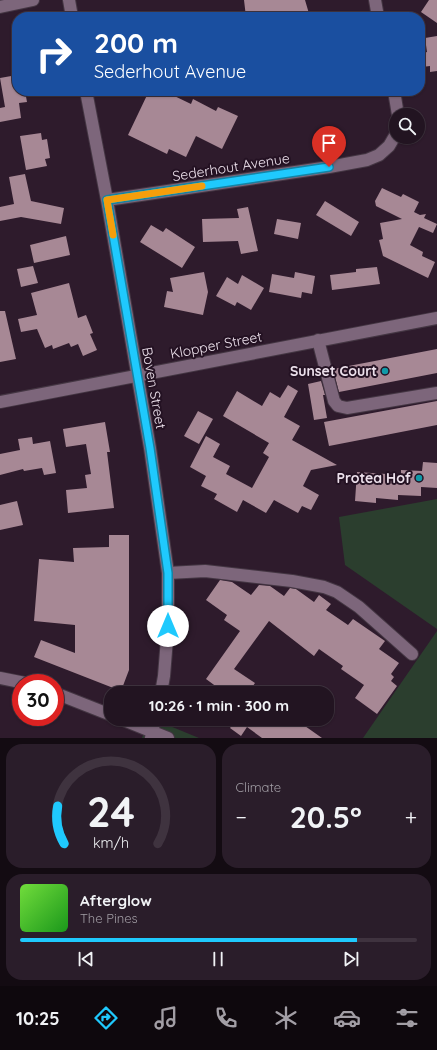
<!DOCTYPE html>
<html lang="en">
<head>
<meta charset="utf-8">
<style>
  :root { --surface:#221421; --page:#2a1d2a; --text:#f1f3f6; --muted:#a29ea5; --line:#3f333f; --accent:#1fc9fd }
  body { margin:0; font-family:Quicksand,sans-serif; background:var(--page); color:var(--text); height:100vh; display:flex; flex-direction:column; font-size:15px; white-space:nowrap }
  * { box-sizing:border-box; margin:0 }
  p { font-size:13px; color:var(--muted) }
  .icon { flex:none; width:22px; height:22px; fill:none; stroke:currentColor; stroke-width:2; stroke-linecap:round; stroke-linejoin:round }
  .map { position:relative; height:738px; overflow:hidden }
  .side { display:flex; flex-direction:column; gap:6px; padding:6px; background:#130b12; flex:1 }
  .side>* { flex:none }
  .banner { position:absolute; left:12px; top:12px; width:413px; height:84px; border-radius:16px; box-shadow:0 1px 3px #0004,0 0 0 1px var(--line); background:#1a4fa0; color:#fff; overflow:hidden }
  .controls { position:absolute; left:389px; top:108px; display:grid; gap:8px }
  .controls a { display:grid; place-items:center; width:36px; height:36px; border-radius:50%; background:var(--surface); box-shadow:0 1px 3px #0004,0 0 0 1px var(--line); font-size:20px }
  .speed { position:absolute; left:12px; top:674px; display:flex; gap:8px; font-size:20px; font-weight:700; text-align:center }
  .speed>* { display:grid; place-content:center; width:52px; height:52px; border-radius:50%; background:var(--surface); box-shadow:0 1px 3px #0004,0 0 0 1px var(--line); line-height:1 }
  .speed .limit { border:6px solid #d22; background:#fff; color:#111 }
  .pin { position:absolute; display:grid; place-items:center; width:34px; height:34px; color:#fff; margin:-41px -17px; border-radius:50% 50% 50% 0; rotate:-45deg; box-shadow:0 0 4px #0007 }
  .pin .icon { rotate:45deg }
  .me { position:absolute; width:44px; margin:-22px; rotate:0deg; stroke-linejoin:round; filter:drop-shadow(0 0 3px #0008) }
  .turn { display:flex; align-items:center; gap:14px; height:84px; padding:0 16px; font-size:18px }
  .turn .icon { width:52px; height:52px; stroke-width:2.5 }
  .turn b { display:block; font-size:28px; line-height:34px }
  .big { font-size:30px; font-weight:700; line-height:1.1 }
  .side .widget { flex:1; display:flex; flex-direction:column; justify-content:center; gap:6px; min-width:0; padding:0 14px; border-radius:16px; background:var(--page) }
  .side .dial { align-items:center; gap:0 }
  .dial svg { height:104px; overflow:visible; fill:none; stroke:var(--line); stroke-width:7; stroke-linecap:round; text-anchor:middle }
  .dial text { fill:var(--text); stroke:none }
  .song { display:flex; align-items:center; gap:12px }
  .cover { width:48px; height:48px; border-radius:6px; background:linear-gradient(135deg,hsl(100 70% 55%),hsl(120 70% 35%)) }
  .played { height:4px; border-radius:2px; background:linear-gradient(90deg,var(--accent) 85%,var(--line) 85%) }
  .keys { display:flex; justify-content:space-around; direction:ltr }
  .heat { display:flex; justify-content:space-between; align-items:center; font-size:22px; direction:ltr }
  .side .tiles { flex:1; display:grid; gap:6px; grid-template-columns:1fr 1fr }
  .widget:last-child { grid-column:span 2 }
  .trip { position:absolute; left:104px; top:686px; width:230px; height:40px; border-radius:16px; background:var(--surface); box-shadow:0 1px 3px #0004,0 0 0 1px var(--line); font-weight:700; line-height:40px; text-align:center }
  .dock { display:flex; height:64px; justify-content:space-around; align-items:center; background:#0e080d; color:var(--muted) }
  .dock .icon { width:28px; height:28px }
  .dock .selected { color:var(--accent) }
  .dock b { font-size:18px; color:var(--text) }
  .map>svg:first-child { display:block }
</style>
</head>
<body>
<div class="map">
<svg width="437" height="738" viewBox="0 0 437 738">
  <rect width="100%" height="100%" fill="#2e1b2c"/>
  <path fill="#2b3e2e" d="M437 499V629L345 565 339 517Z
    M437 631V738H363Z
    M149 719H153L199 738H142Z"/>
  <path fill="#a78895" d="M244 0H305L310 17H246Z
    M429 0H437V23L421 12Z
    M437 36V71L430 72V66L422 67 420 54 427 52 425 38Z
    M17 75V91H25L27 102 19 103 21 118 0 122V108L5 107 0 78Z
    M149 91H164L191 104 193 99 216 111 218 107 238 116 222 149 196 136 186 157 169 149 167 154 128 135Z
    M41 133 42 140 47 139 50 158 45 159 47 166 26 170 20 136Z
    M25 174 31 201 64 208 61 224 21 217 0 221V207L14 204 9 177Z
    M382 188 401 197 403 194 419 202 414 212 420 215 426 214 424 218 437 224 433 233 419 227 410 245 423 252 422 256 435 262 428 278 383 256 379 240 383 239 380 223 402 219 376 206 375 201Z
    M325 201 359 222 351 236 316 215Z
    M248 207 258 251 241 254 238 241 203 242 202 219 239 218 237 209Z
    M277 219 301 223 298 239 274 234Z
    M151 225 163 232 166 228 195 247 182 268 140 242Z
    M66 236 70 255 34 263 30 245Z
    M33 266 38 283 21 287 17 269Z
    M377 267 380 284 332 290 330 275 356 272V269Z
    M204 272 208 292 203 315 164 307 167 291 173 292 170 278Z
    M295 272 315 276 312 294 302 292 301 298 269 292 272 274 294 278Z
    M242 275 264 288 251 310 237 302 235 306 216 296 227 277 238 284Z
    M69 283 78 318 86 315 93 333 90 334 97 350 83 356 78 344 71 347 69 343 53 349 52 345 45 348 37 329 21 332 18 319 37 315 31 293Z
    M0 311H5L16 359 0 362Z
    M437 349V373L339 392 333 369Z
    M321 381 325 395H323L327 418 314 420 308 384Z
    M288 385 298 391 284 417 300 426 292 440 337 465 311 470 303 486 319 495 311 510 302 506 298 513 274 500 266 513 243 500 237 512 214 499 217 494 201 486 206 476 190 467 206 436 220 444 213 457 230 466 226 474 252 488 269 457 263 453 269 443 223 416 237 391 262 406 270 392 280 398Z
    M437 401V425L329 446 324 422Z
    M198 411 213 419 199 444 184 436Z
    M105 422 110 452H107L114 508 68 513 66 490 87 488 85 475 91 474 86 444 66 447 63 429Z
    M32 437 33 444 50 441 56 473 44 475 42 468 24 471 23 469 0 475V454L20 450 18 439Z
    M423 462 437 463V488L421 487V496L398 495V500L376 498V503L355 501 357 472 401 475V470L422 471Z
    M17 501 23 525 0 530V505Z
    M109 535H129V670L121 691 34 657 41 640 75 653V625L34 621 39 559 74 562 73 548 109 547Z
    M220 580 232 582 251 595 259 585 270 586 284 596 290 588 296 589 314 602 319 595 331 604 326 610 348 625 353 619 385 641 379 649 399 663 391 674 394 677 391 681 397 686 377 714 355 698 364 685 341 669 343 666 319 649 314 656 269 621 234 669 255 683 248 693H225L206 679 240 631 224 620 227 615 206 600Z
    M235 719H295L322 738H262L247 727 241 736 230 728 236 720Z"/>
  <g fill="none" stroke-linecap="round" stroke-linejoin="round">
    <g stroke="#443643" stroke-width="14">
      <path id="minor" d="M69 0 72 17
        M375 0 378 17
        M0 7 33 0
        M86 91 107 200 150 448 168 573V626L164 676 161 693
        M394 91 398 115
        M107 200 329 167 367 160 379 155 389 146 396 134
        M318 340 334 401 338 406 347 408 437 393
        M0 402 437 318
        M168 573 205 571 292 581 324 587 337 592 359 607 412 654
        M0 678 25 683
        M55 693 111 715
        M121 719 168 738
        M151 738 155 719"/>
    </g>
    <use href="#minor" stroke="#7d667b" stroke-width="12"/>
  </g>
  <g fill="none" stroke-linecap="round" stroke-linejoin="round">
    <g stroke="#1483a4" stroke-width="10">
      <path id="route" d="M168 626V573L150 448 107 200 329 167"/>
    </g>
    <use href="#route" stroke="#1fc9fd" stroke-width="7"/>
    <path stroke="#f59e0b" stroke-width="7" d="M113 235 107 200 202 186"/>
  </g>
  <g fill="#0f9aa8" stroke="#241223" stroke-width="1.5">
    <circle cx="385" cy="371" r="4"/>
    <circle cx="419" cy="478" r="4"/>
  </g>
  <g text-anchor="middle" stroke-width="4" stroke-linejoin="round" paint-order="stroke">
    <g font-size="14" fill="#ece0eb" stroke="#241223">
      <text transform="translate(231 167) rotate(-9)" y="5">Sederhout Avenue</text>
      <text transform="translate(216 345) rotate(-11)" y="5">Klopper Street</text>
      <text transform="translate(154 388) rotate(80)" y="5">Boven Street</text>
    </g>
    <g font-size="14" font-weight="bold" fill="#ece0eb" stroke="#241223" text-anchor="end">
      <text x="377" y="376">Sunset Court</text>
      <text x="411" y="483">Protea Hof</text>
    </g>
  </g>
</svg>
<div class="controls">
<a><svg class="icon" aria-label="search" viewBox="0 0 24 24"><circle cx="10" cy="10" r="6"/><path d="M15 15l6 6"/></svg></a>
</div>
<div class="speed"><div class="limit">30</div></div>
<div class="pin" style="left:329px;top:167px;background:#d93025"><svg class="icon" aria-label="arrive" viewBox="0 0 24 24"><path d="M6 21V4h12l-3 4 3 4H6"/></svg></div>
<svg class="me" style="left:168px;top:626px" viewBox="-20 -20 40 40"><circle r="19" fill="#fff"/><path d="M0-13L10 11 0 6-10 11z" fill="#1fc9fd"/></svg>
<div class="trip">10:26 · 1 min · 300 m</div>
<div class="banner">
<div class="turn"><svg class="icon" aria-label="right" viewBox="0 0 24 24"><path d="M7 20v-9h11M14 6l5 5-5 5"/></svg><div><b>200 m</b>Sederhout Avenue</div></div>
</div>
</div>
<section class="side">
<div class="tiles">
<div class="widget dial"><svg viewBox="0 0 100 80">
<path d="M14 69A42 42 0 1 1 86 69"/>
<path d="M14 69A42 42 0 0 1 9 40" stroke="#1fc9fd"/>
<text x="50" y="56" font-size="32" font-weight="700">24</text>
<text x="50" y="72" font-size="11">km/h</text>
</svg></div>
<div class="widget"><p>Climate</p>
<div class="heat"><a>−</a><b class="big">20.5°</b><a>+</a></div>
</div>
<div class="widget">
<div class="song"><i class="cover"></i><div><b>Afterglow</b><p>The Pines</p></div></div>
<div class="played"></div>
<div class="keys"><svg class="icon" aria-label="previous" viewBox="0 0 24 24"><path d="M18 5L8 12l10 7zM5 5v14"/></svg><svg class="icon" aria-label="pause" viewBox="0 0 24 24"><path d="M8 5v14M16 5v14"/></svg><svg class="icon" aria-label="next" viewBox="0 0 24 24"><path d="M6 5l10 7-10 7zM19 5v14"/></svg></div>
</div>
</div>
</section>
<nav class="dock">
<b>10:25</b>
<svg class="icon selected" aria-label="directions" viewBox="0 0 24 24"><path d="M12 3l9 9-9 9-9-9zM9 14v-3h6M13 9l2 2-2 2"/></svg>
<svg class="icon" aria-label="music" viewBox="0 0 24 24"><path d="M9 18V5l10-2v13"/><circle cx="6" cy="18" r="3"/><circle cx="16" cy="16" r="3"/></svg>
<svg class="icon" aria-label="phone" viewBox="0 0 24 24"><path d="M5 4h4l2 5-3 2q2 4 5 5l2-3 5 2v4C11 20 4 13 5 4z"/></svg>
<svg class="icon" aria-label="climate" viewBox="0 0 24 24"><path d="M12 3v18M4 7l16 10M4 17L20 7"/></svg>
<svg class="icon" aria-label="car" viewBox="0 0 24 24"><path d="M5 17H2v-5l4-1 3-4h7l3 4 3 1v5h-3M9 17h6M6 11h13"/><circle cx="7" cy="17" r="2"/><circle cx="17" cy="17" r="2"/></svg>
<svg class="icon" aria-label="filters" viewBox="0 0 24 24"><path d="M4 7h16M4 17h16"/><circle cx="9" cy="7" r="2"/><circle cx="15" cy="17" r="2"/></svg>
</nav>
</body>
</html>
